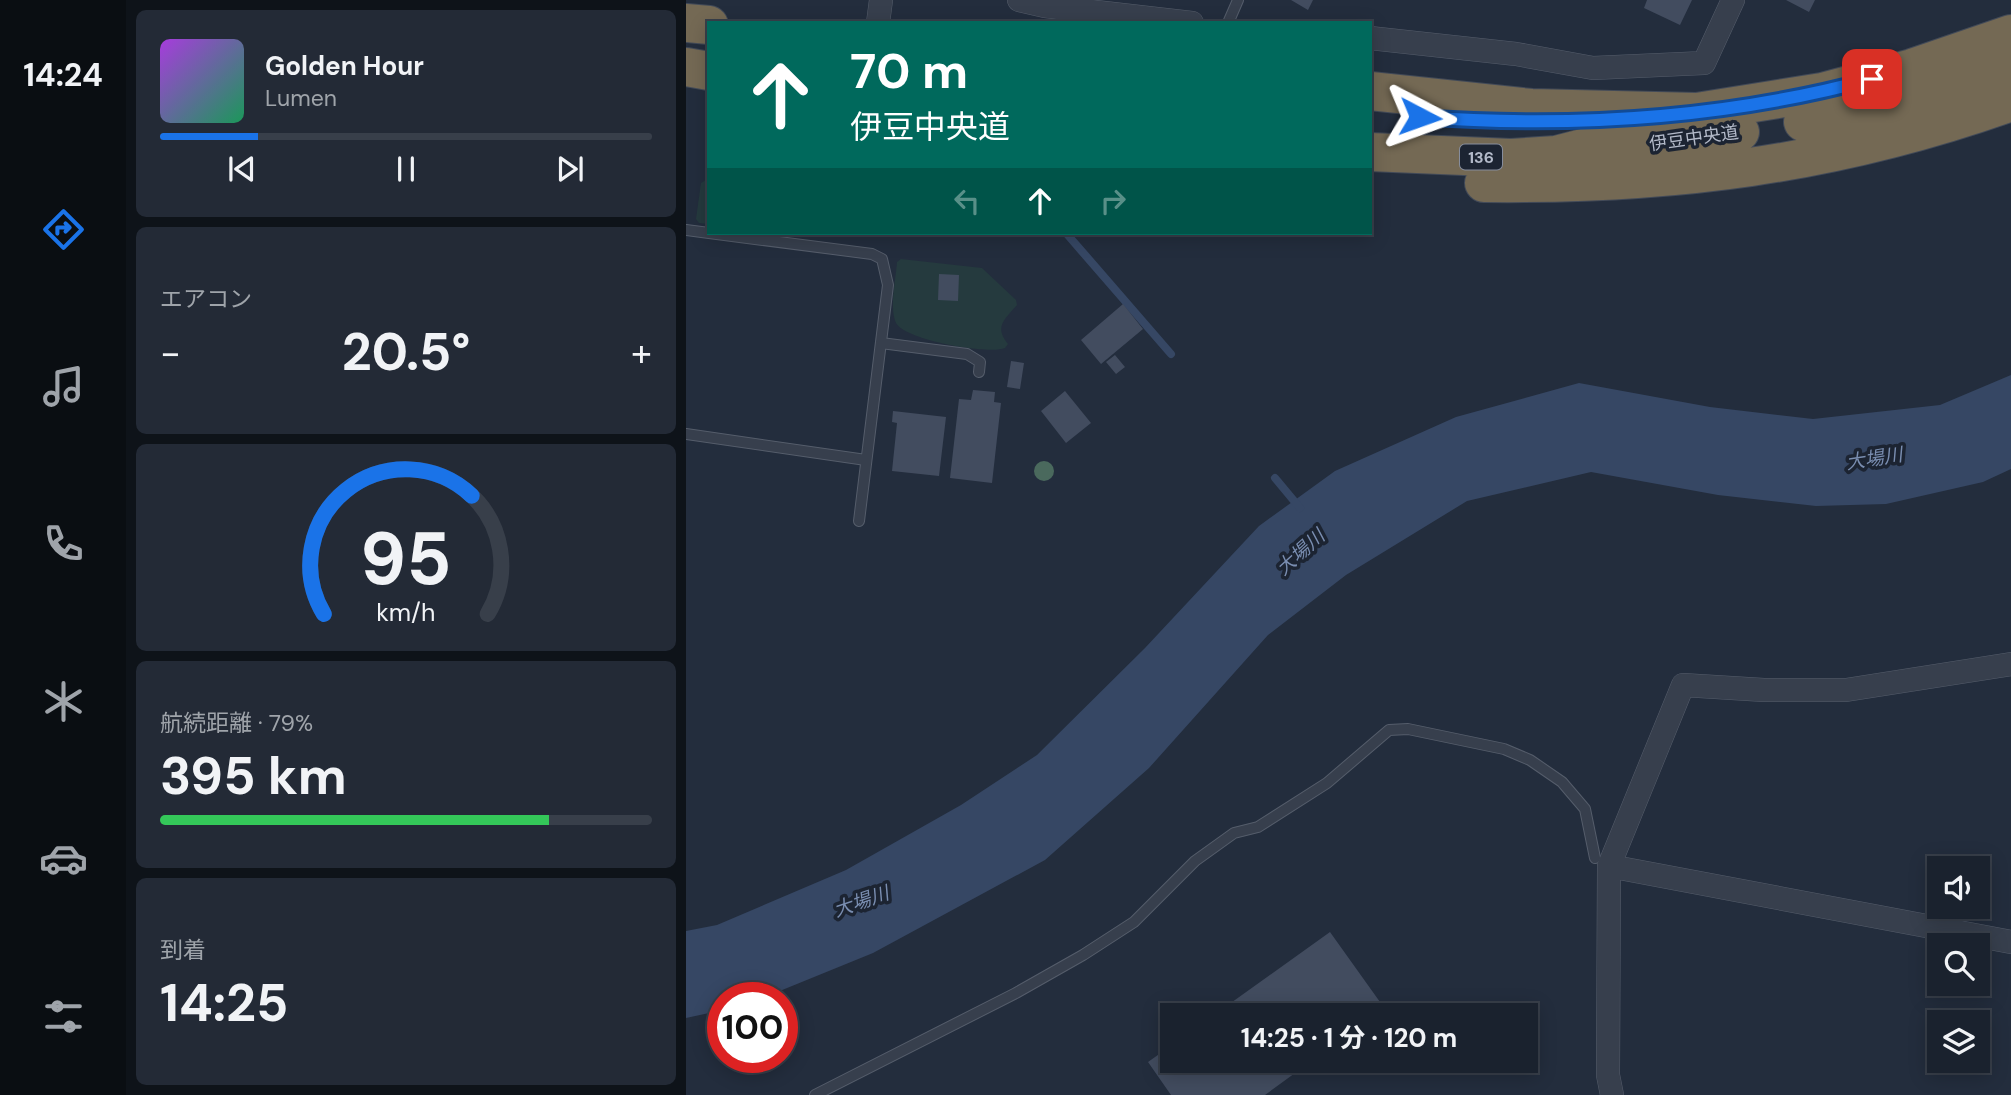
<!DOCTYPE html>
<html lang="ja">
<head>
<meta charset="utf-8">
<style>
  :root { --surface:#1a222e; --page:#232a36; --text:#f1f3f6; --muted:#9fa4aa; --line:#383f4a; --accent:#1a73e8 }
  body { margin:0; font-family:"DM Sans","Noto Sans JP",sans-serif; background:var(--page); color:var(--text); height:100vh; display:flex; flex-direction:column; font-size:26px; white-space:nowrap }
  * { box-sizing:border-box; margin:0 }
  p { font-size:23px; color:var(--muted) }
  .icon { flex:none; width:38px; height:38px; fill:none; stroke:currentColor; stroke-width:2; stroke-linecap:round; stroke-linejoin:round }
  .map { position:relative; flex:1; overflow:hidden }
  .details { display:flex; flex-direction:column; gap:10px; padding:10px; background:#0e1319; width:560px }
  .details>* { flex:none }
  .guide { position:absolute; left:21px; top:21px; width:665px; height:214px; border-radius:0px; box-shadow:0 4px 18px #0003,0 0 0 2px var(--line); background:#00695c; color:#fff; overflow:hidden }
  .fabs { position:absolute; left:1241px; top:856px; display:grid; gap:14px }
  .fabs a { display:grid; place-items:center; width:63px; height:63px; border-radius:0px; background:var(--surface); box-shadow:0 4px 18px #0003,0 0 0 2px var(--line); font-size:35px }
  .speed { position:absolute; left:21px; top:982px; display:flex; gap:14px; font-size:35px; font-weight:700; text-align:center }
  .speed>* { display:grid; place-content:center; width:91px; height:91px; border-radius:50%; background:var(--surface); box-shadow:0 4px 18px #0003,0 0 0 2px var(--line); line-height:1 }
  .speed .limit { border:10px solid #d22; background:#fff; color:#111 }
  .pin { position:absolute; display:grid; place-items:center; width:60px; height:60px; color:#fff; margin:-30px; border-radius:14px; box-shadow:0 4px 10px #0006 }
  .me { position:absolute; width:77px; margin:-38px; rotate:94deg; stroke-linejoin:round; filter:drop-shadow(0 0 5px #0008) }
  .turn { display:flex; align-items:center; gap:24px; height:147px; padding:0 28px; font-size:32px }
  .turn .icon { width:91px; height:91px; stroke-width:2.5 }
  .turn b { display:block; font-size:49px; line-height:60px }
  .lanes { display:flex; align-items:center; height:66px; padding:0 28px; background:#0003; justify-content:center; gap:35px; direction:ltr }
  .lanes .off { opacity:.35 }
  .big { font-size:52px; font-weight:700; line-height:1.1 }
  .details .widget { flex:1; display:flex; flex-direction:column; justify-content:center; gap:10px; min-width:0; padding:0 24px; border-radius:10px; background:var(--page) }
  .details .dial { align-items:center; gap:0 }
  .dial svg { height:182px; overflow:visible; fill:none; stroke:var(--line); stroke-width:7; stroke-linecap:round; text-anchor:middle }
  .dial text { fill:var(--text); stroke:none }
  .song { display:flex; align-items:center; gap:21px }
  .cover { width:84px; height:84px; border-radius:10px; background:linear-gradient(135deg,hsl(280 70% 55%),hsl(150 70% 35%)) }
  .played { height:7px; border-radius:4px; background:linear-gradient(90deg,var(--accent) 20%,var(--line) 20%) }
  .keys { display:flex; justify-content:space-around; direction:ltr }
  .heat { display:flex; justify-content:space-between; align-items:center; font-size:38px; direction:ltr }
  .charge { height:10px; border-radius:5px; background:linear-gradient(90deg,#34c759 79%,var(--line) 0) }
  .trip { position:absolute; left:474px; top:1003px; width:378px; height:70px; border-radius:0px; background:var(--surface); box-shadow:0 4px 18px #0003,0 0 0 2px var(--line); font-weight:700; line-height:70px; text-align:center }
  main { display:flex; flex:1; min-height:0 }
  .tab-bar { display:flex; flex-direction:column; width:126px; justify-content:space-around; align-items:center; background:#0a0e12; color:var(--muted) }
  .tab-bar .icon { width:49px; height:49px }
  .tab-bar .active { color:var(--accent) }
  .tab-bar b { font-size:32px; color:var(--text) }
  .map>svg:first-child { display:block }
</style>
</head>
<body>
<main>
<nav class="tab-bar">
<b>14:24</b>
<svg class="icon active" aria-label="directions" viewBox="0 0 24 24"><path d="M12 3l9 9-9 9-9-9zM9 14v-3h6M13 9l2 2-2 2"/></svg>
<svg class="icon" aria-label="music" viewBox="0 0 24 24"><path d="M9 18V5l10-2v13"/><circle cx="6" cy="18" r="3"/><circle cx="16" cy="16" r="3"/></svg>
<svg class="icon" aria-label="phone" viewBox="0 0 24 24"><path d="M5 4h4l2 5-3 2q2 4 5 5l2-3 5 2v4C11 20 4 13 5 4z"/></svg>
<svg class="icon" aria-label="climate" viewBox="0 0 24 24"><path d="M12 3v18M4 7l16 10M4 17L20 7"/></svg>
<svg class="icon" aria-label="car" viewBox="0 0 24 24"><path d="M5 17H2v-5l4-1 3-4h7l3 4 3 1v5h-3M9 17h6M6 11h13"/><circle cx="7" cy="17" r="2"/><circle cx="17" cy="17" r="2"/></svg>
<svg class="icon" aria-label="filters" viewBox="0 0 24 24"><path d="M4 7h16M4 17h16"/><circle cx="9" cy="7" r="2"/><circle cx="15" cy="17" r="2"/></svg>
</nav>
<section class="details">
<div class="widget">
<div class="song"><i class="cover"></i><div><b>Golden Hour</b><p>Lumen</p></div></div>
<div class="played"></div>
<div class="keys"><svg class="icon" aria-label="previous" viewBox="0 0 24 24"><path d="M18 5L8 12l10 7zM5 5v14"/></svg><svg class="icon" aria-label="pause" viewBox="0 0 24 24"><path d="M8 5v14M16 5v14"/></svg><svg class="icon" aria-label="next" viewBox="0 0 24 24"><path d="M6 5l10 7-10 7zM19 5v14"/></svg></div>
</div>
<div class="widget"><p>エアコン</p>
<div class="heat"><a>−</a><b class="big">20.5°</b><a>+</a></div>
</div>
<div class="widget dial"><svg viewBox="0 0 100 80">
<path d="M14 69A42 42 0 1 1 86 69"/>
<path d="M14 69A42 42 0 0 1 79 17" stroke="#1a73e8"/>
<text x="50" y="56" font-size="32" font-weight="700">95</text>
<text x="50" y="72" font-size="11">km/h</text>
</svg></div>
<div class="widget"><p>航続距離 · 79%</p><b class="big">395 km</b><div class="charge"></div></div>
<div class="widget"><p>到着</p><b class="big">14:25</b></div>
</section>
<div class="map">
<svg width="1325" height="1095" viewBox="0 0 1325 1095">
  <rect width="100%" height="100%" fill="#232d3d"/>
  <path fill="#253a3e" d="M23 178V224L13 223 10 219 15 183Z
    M215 259 296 268 330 300 331 305C318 320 308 327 322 344L319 348C303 355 219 340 210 323 203 308 210 279 211 262Z"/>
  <path fill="#364764" d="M1325 375V469L1297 482 1200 504 1130 506 1032 495 905 472 781 501 660 575 582 635 463 768 359 860 187 953 79 997 37 998V1010L0 1018V931L31 925 160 870 275 805 351 755 459 648 573 526 649 471 770 417 893 383 1024 407 1127 419 1254 405Z"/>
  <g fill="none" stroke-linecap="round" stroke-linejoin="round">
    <path stroke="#364764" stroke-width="8" d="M380 233 485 354
      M589 478 614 508"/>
  </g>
  <path fill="#424c5f" d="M605 0H627L622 10Z
    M961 0H1006L994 25 958 8Z
    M1100 0H1129L1123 12Z
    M253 274 273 275 272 301 252 300Z
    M437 304 457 329 415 364 395 340Z
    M429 355 439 367 430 374 420 362Z
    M325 361 338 363 334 389 321 387Z
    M287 390 309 392 308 402 315 403 306 483 264 478 273 399 285 400Z
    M379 391 405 423 380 443 355 411Z
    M207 411 260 417 253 476 206 471 211 423 206 422Z
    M644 932 699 1009 691 1015H528Z
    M486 1045V1060H627L579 1095H485L462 1062Z"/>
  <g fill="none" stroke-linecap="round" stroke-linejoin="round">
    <g stroke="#555d6b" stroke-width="12">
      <path id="lane" d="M542 23 552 0
        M0 230 23 233
        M23 233 186 254 196 259 202 285 173 521
        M195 343 281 354 294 362 293 372
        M0 434 180 460
        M129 1095 330 993 397 955 448 922 509 861 548 833 572 827 641 783 703 730 722 729 818 749 844 760 876 782 899 809 909 858"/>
    </g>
    <g stroke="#555d6b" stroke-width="24">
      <path id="street" d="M333 0 359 6 506 23
        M192 23 195 0
        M684 38 830 54 907 68 1018 63 1047 0
        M923 866 1325 942
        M926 1095 922 1075 923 866 997 685 1078 690H1160L1325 664"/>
    </g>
    <g stroke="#424a58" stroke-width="40">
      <path id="highway" d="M0 23 23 25
        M0 67 23 71
        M684 91 845 108 1011 112 1136 92 1226 68 1325 34
        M1117 122 1194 106 1325 68
        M684 152 825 158 870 155 905 146H951L1054 132
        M798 183C985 185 1148 165 1325 102"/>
    </g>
    <use href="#lane" stroke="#373f4d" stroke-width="10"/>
    <use href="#street" stroke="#373f4d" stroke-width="23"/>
    <use href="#highway" stroke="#746954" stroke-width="38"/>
  </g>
  <circle fill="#4a695d" cx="358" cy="471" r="10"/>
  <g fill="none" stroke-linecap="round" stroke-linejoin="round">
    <g stroke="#114b97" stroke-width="18">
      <path id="route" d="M734 117C886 128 1038 119 1186 79"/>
    </g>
    <use href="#route" stroke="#1a73e8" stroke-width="12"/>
  </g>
  <g text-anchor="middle" stroke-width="7" stroke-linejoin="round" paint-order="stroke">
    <rect fill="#1c2432" stroke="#868d9c" stroke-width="2" x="774" y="144.5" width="42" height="25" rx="5"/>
    <g font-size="16" font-weight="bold" fill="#b3bac9">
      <text x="795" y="163">136</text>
    </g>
    <g font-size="18" fill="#b3bac9" stroke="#1c2432">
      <text transform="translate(1008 138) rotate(-8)" y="6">伊豆中央道</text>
    </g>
    <g font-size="19" font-style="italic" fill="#7a8eb1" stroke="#1c2432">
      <text transform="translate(1188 458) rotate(-9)" y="7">大場川</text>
      <text transform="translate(614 552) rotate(-42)" y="7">大場川</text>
      <text transform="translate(175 901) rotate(-19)" y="7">大場川</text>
    </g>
  </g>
</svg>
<div class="fabs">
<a><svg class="icon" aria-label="sound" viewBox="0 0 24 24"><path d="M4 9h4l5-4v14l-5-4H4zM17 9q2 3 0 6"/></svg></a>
<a><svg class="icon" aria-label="search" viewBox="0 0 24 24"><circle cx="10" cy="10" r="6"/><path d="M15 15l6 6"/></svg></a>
<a><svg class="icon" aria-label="layers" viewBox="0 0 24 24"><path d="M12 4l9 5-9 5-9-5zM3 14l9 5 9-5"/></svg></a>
</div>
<div class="speed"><div class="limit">100</div></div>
<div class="pin" style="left:1186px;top:79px;background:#d93025"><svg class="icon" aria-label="arrive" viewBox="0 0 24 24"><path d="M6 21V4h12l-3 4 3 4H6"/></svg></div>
<svg class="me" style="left:734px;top:117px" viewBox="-20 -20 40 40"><path d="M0-17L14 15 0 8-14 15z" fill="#1a73e8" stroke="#fff" stroke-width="4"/></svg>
<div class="trip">14:25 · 1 分 · 120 m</div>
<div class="guide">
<div class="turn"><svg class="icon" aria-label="ahead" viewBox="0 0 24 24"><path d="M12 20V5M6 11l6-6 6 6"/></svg><div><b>70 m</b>伊豆中央道</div></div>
<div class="lanes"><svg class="icon off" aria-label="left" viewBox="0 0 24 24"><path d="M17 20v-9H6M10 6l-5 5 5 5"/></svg><svg class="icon" aria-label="ahead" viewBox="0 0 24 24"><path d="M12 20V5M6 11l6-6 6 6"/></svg><svg class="icon off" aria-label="right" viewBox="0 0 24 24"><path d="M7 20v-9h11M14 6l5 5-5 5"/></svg></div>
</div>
</div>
</main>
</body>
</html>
